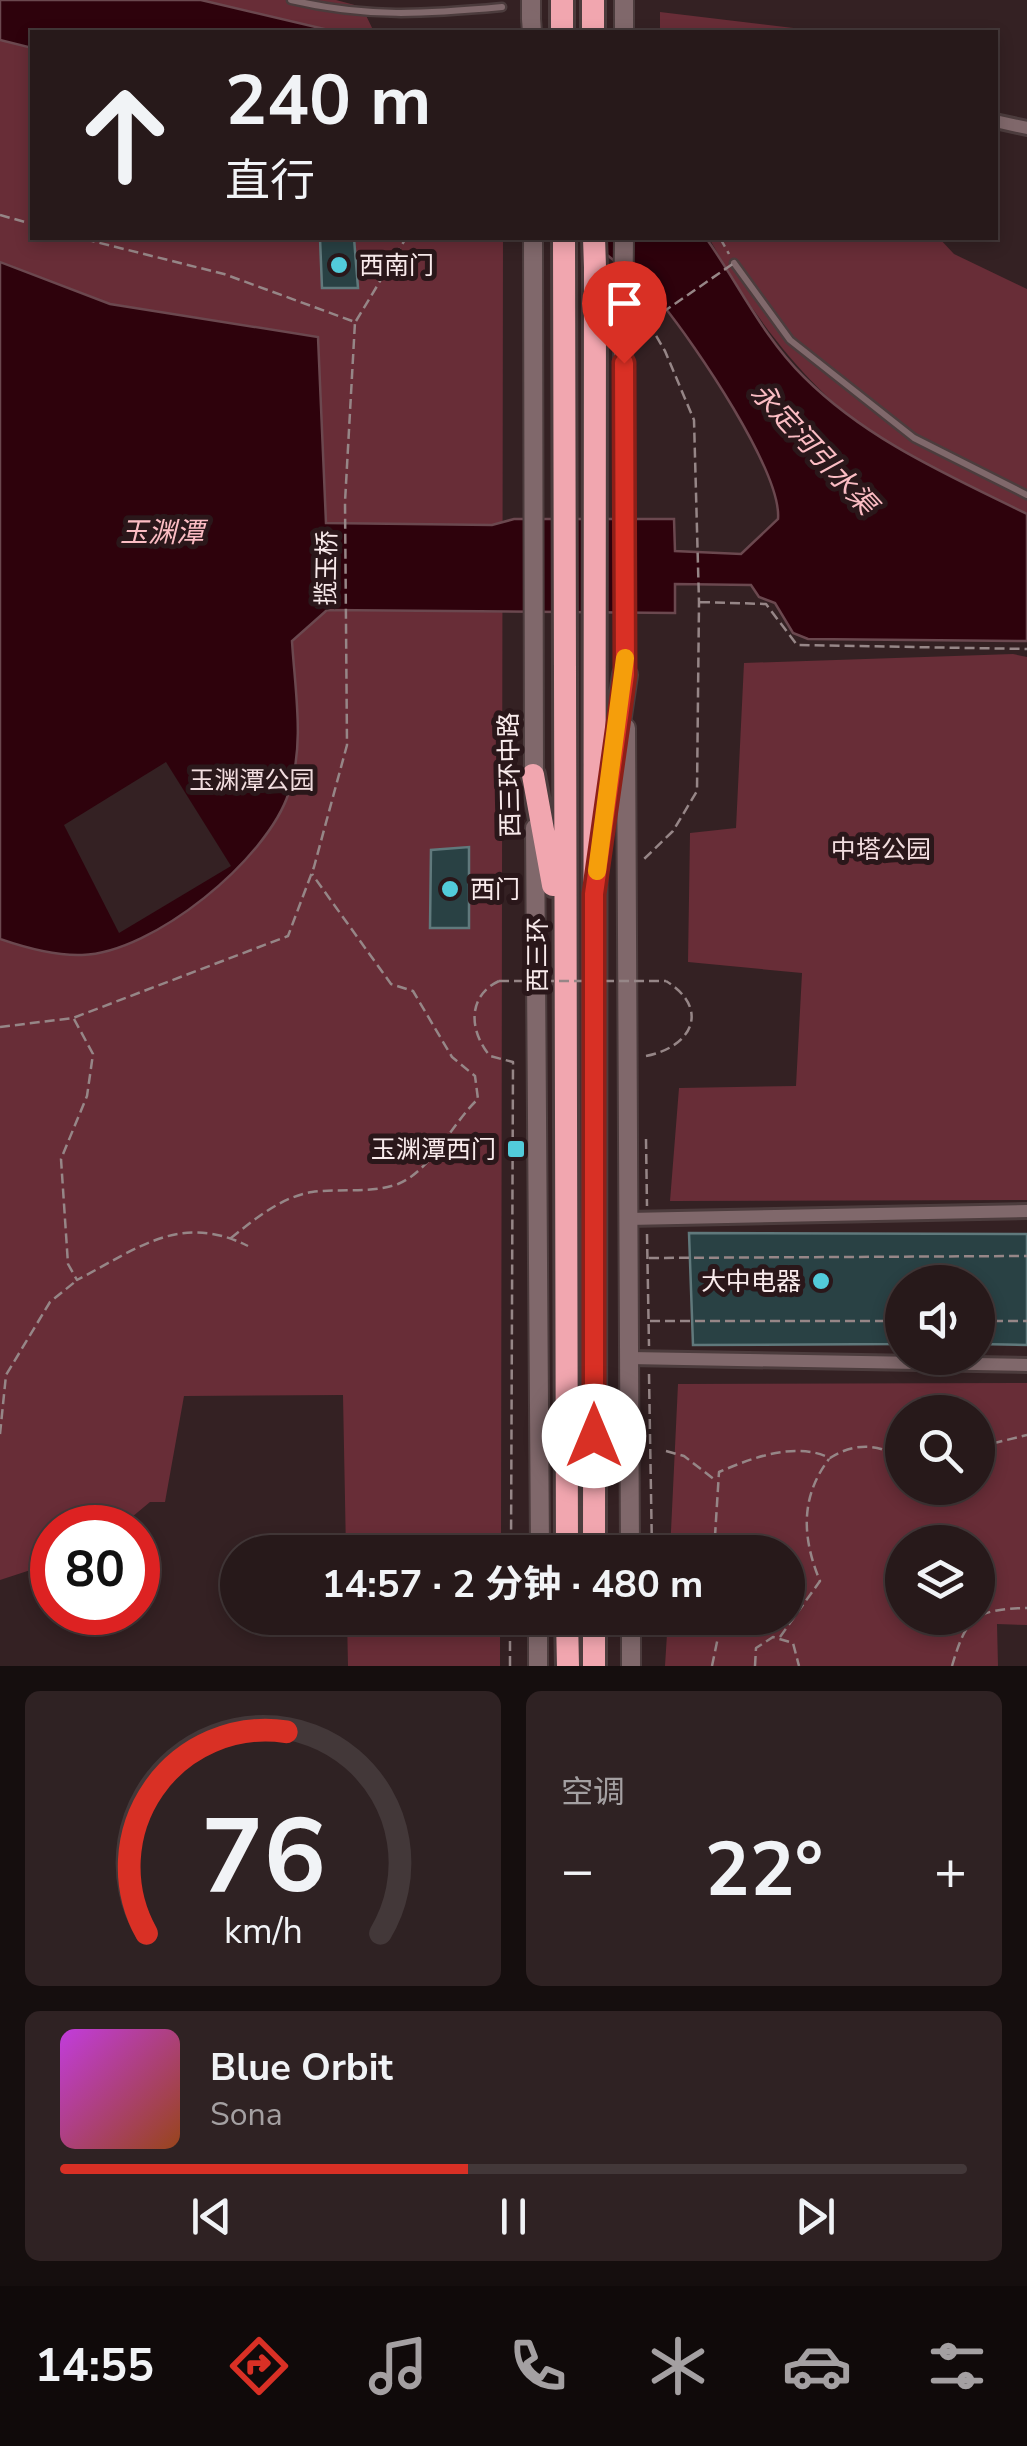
<!DOCTYPE html>
<html lang="zh">
<head>
<meta charset="utf-8">
<style>
  :root { --surface:#27191a; --page:#2f2223; --text:#f1f3f6; --muted:#a4a0a2; --line:#433839; --accent:#d93025 }
  body { margin:0; font-family:"Nunito Sans","Noto Sans SC",sans-serif; background:var(--page); color:var(--text); height:100vh; display:flex; flex-direction:column; font-size:38px; white-space:nowrap }
  * { box-sizing:border-box; margin:0 }
  p { font-size:32px; color:var(--muted) }
  .icon { flex:none; width:55px; height:55px; fill:none; stroke:currentColor; stroke-width:2; stroke-linecap:round; stroke-linejoin:round }
  .map { position:relative; height:1666px; overflow:hidden }
  .sheet { display:flex; flex-direction:column; gap:25px; padding:25px; background:#150e0e; flex:1 }
  .sheet>* { flex:none }
  .hud { position:absolute; left:30px; top:30px; width:968px; height:210px; border-radius:0px; box-shadow:0 5px 15px #0003,0 0 0 2px var(--line); background:#27191a; color:var(--text); overflow:hidden }
  .fabs { position:absolute; left:885px; top:1265px; display:grid; gap:20px }
  .fabs a { display:grid; place-items:center; width:110px; height:110px; border-radius:50%; background:var(--surface); box-shadow:0 5px 15px #0003,0 0 0 2px var(--line); font-size:50px }
  .speed { position:absolute; left:30px; top:1505px; display:flex; gap:20px; font-size:50px; font-weight:700; text-align:center }
  .speed>* { display:grid; place-content:center; width:130px; height:130px; border-radius:50%; background:var(--surface); box-shadow:0 5px 15px #0003,0 0 0 2px var(--line); line-height:1 }
  .speed .limit { border:15px solid #d22; background:#fff; color:#111 }
  .pin { position:absolute; display:grid; place-items:center; width:85px; height:85px; color:#fff; margin:-102px -42px; border-radius:50% 50% 50% 0; rotate:-45deg; box-shadow:0 0 10px #0007 }
  .pin .icon { rotate:45deg }
  .me { position:absolute; width:110px; margin:-55px; rotate:0deg; stroke-linejoin:round; filter:drop-shadow(0 0 8px #0008) }
  .turn { display:flex; align-items:center; gap:35px; height:210px; padding:0 30px; font-size:45px }
  .turn .icon { width:130px; height:130px; stroke-width:2.5 }
  .turn b { display:block; font-size:70px; line-height:85px }
  .big { font-size:75px; font-weight:700; line-height:1.1 }
  .sheet .tile { flex:1; display:flex; flex-direction:column; justify-content:center; gap:15px; min-width:0; padding:0 35px; border-radius:15px; background:var(--page) }
  .sheet .dial { align-items:center; gap:0 }
  .dial svg { height:260px; overflow:visible; fill:none; stroke:var(--line); stroke-width:7; stroke-linecap:round; text-anchor:middle }
  .dial text { fill:var(--text); stroke:none }
  .song { display:flex; align-items:center; gap:30px }
  .cover { width:120px; height:120px; border-radius:15px; background:linear-gradient(135deg,hsl(290 70% 55%),hsl(20 70% 35%)) }
  .played { height:10px; border-radius:5px; background:linear-gradient(90deg,var(--accent) 45%,var(--line) 45%) }
  .keys { display:flex; justify-content:space-around; direction:ltr }
  .heat { display:flex; justify-content:space-between; align-items:center; font-size:55px; direction:ltr }
  .sheet .tiles { flex:1; display:grid; gap:25px; grid-template-columns:1fr 1fr }
  .tile:last-child { grid-column:span 2 }
  .trip { position:absolute; left:220px; top:1535px; width:585px; height:100px; border-radius:50px; background:var(--surface); box-shadow:0 5px 15px #0003,0 0 0 2px var(--line); font-weight:700; line-height:100px; text-align:center }
  .tabs { display:flex; height:160px; justify-content:space-around; align-items:center; background:#100a0a; color:var(--muted) }
  .tabs .icon { width:70px; height:70px }
  .tabs .current { color:var(--accent) }
  .tabs b { font-size:45px; color:var(--text) }
  .map>svg:first-child { display:block }
</style>
</head>
<body>
<div class="map">
<svg width="1027" height="1666" viewBox="0 0 1027 1666">
  <rect width="100%" height="100%" fill="#342123"/>
  <path fill="#682d37" fill-rule="evenodd" d="M0 0H336L362 7 374 32H32V238H503L501 1552H346L343 1395 184 1396 165 1502H150L120 1527 52 1528V1563L0 1580Z
    M660 12 827 32H830H660Z
    M709 238H939L954 254 1027 289V514C982 492 931 473 889 445 809 393 755 320 709 238Z
    M1013 654 1027 657V1200L670 1201 679 1088 796 1086 802 973 688 962 690 833 736 828 744 663Z
    M1027 1383V1625L997 1624 998 1666H665L668 1618H788V1552H670L678 1384ZM978 1412V1488H902V1412ZM978 1542V1618H902V1542Z
    M347 1618H500V1666H348Z"/>
  <path fill="#2e020c" stroke="#6b484f" stroke-width="2.5" d="M0 0H201L337 32H32V48L0 40Z
    M586 238H706C738 283 763 337 804 377 867 440 948 475 1027 514V641L808 639 793 633 775 603 759 597 751 585 675 584V613L327 610 292 641C295 691 305 744 289 792 268 859 153 953 82 955 54 956 26 948 0 939V262L110 304 318 337 326 523 492 525 514 519H674L675 551 741 554 778 519C782 472 694 343 662 304 641 279 611 259 586 238Z"/>
  <path fill="#342123" d="M166 762 231 866 119 933 64 825Z"/>
  <path fill="#294144" stroke="#60797c" stroke-width="2.5" d="M320 238H354L358 288H322Z
    M469 847V928H430L431 850Z
    M689 1233 1027 1234V1345L978 1344V1282H902V1344L693 1345Z"/>
  <g fill="none" stroke-linecap="round" stroke-linejoin="round">
    <g stroke="#4c3c3d" stroke-width="11">
      <path id="lane" d="M291 0C367 18 425 14 502 7
        M734 263 790 340 914 438 1027 495"/>
    </g>
    <g stroke="#4c3c3d" stroke-width="18">
      <path id="street" d="M995 121 1027 128
        M628 1219 1027 1211
        M629 1358 1027 1365"/>
    </g>
    <g stroke="#4c3c3d" stroke-width="22">
      <path id="secondary" d="M531 0V19
        M624 0V32
        M533 238 534 787
        M623 326 625 687
        M626 728 630 1552
        M535 828 540 1552
        M631 1618V1666
        M538 1666V1618"/>
    </g>
    <g stroke="#4c3c3d" stroke-width="28">
      <path id="highway" d="M562 0V32
        M593 32V0
        M564 238 567 1552
        M533 775 553 885
        M605 812 625 675
        M594 1552 595 267
        M567 1618 568 1666
        M594 1618V1666"/>
    </g>
    <path stroke="#968687" stroke-width="2.5" stroke-dasharray="10 5" stroke-linecap="butt" d="M0 215 32 224
      M720 238 729 254
      M641 310 665 351 694 420 699 602 697 791 673 831 643 860
      M356 321 406 238
      M700 602 766 604 797 645 1027 649
      M499 981C467 996 469 1031 490 1056L513 1062 511 1552
      M74 1019 93 1054 87 1096 61 1159 68 1264 77 1280C137 1249 180 1212 248 1246
      M0 1027 73 1018 288 936 314 867 347 745 345 502 355 322 224 274 80 238
      M646 1056C692 1047 711 1009 666 981
      M646 1139 647 1206
      M647 1234 649 1346
      M231 1238C255 1219 281 1197 312 1192 340 1188 369 1194 398 1184 432 1170 452 1123 478 1099L475 1076 452 1057 413 991 391 984 312 874
      M649 1258 1027 1256
      M650 1321H902
      M978 1321H1027
      M649 1374 652 1552
      M0 1434 6 1375 50 1302 76 1281
      M978 1447 1027 1435
      M666 1451 684 1456 715 1480
      M923 1488 935 1502
      M714 1552 719 1472C752 1458 795 1441 830 1458 853 1443 881 1442 902 1461
      M653 1618V1625
      M780 1637 820 1581C802 1538 800 1497 829 1459
      M510 1666V1618
      M712 1666 722 1618
      M755 1666 756 1648 773 1637 793 1643 799 1666
      M952 1666C966 1619 973 1609 1027 1608"/>
    <use href="#lane" stroke="#80686b" stroke-width="6"/>
    <use href="#street" stroke="#80686b" stroke-width="12"/>
    <use href="#secondary" stroke="#80686b" stroke-width="18"/>
    <use href="#highway" stroke="#f1a6af" stroke-width="22"/>
    <g stroke="#4c3c3d" stroke-width="22" stroke-linecap="butt">
      <path id="secondary-bridge" d="M531 19 532 32
        M623 326 624 238"/>
    </g>
    <g stroke="#4c3c3d" stroke-width="28" stroke-linecap="butt">
      <path id="highway-bridge" d="M594 238 595 267"/>
    </g>
    <path stroke="#968687" stroke-width="2.5" stroke-dasharray="10 5" stroke-linecap="butt" d="M650 321 734 263
      M499 981H666"/>
    <use href="#secondary-bridge" stroke="#80686b" stroke-width="18"/>
    <use href="#highway-bridge" stroke="#f1a6af" stroke-width="22"/>
  </g>
  <g fill="none" stroke-linecap="round" stroke-linejoin="round">
    <g stroke="#8d1f18" stroke-width="25">
      <path id="route" d="M594 1436V894L625 675 624 363"/>
    </g>
    <use href="#route" stroke="#d93025" stroke-width="18"/>
    <path stroke="#f59e0b" stroke-width="18" d="M597 871 625 658"/>
  </g>
  <g fill="#52cbda" stroke="#2a171a" stroke-width="4">
    <circle cx="339" cy="265" r="10"/>
    <circle cx="450" cy="889" r="10"/>
    <rect x="506" y="1139" width="20" height="20" rx="5"/>
    <circle cx="821" cy="1281" r="10"/>
  </g>
  <g text-anchor="middle" stroke-width="10" stroke-linejoin="round" paint-order="stroke">
    <g font-size="25" fill="#f9ebec" stroke="#2a171a" text-anchor="start">
      <text x="359" y="274">西南门</text>
      <text x="470" y="898">西门</text>
      <text x="496" y="1158" text-anchor="end">玉渊潭西门</text>
      <text x="801" y="1290" text-anchor="end">大中电器</text>
    </g>
    <g font-size="25" fill="#f9ebec" stroke="#2a171a">
      <text transform="translate(326 568) rotate(-89)" y="9">揽玉桥</text>
      <text transform="translate(509 775) rotate(-91)" y="9">西三环中路</text>
      <text transform="translate(537 955) rotate(-90)" y="9">西三环</text>
    </g>
    <g font-size="25" fill="#f2dddf" stroke="#2a171a">
      <text x="252" y="789">玉渊潭公园</text>
      <text x="881" y="858">中塔公园</text>
    </g>
    <g font-size="28" font-style="italic" fill="#fbbcc3" stroke="#2a171a">
      <text transform="translate(814 448) rotate(47)" y="10">永定河引水渠</text>
      <text x="162" y="542">玉渊潭</text>
    </g>
  </g>
</svg>
<div class="fabs">
<a><svg class="icon" aria-label="sound" viewBox="0 0 24 24"><path d="M4 9h4l5-4v14l-5-4H4zM17 9q2 3 0 6"/></svg></a>
<a><svg class="icon" aria-label="search" viewBox="0 0 24 24"><circle cx="10" cy="10" r="6"/><path d="M15 15l6 6"/></svg></a>
<a><svg class="icon" aria-label="layers" viewBox="0 0 24 24"><path d="M12 4l9 5-9 5-9-5zM3 14l9 5 9-5"/></svg></a>
</div>
<div class="speed"><div class="limit">80</div></div>
<div class="pin" style="left:624px;top:363px;background:#d93025"><svg class="icon" aria-label="arrive" viewBox="0 0 24 24"><path d="M6 21V4h12l-3 4 3 4H6"/></svg></div>
<svg class="me" style="left:594px;top:1436px" viewBox="-20 -20 40 40"><circle r="19" fill="#fff"/><path d="M0-13L10 11 0 6-10 11z" fill="#d93025"/></svg>
<div class="trip">14:57 · 2 分钟 · 480 m</div>
<div class="hud">
<div class="turn"><svg class="icon" aria-label="ahead" viewBox="0 0 24 24"><path d="M12 20V5M6 11l6-6 6 6"/></svg><div><b>240 m</b>直行</div></div>
</div>
</div>
<section class="sheet">
<div class="tiles">
<div class="tile dial"><svg viewBox="0 0 100 80">
<path d="M14 69A42 42 0 1 1 86 69"/>
<path d="M14 69A42 42 0 0 1 57 7" stroke="#d93025"/>
<text x="50" y="56" font-size="32" font-weight="700">76</text>
<text x="50" y="72" font-size="11">km/h</text>
</svg></div>
<div class="tile"><p>空调</p>
<div class="heat"><a>−</a><b class="big">22°</b><a>+</a></div>
</div>
<div class="tile">
<div class="song"><i class="cover"></i><div><b>Blue Orbit</b><p>Sona</p></div></div>
<div class="played"></div>
<div class="keys"><svg class="icon" aria-label="previous" viewBox="0 0 24 24"><path d="M18 5L8 12l10 7zM5 5v14"/></svg><svg class="icon" aria-label="pause" viewBox="0 0 24 24"><path d="M8 5v14M16 5v14"/></svg><svg class="icon" aria-label="next" viewBox="0 0 24 24"><path d="M6 5l10 7-10 7zM19 5v14"/></svg></div>
</div>
</div>
</section>
<nav class="tabs">
<b>14:55</b>
<svg class="icon current" aria-label="directions" viewBox="0 0 24 24"><path d="M12 3l9 9-9 9-9-9zM9 14v-3h6M13 9l2 2-2 2"/></svg>
<svg class="icon" aria-label="music" viewBox="0 0 24 24"><path d="M9 18V5l10-2v13"/><circle cx="6" cy="18" r="3"/><circle cx="16" cy="16" r="3"/></svg>
<svg class="icon" aria-label="phone" viewBox="0 0 24 24"><path d="M5 4h4l2 5-3 2q2 4 5 5l2-3 5 2v4C11 20 4 13 5 4z"/></svg>
<svg class="icon" aria-label="climate" viewBox="0 0 24 24"><path d="M12 3v18M4 7l16 10M4 17L20 7"/></svg>
<svg class="icon" aria-label="car" viewBox="0 0 24 24"><path d="M5 17H2v-5l4-1 3-4h7l3 4 3 1v5h-3M9 17h6M6 11h13"/><circle cx="7" cy="17" r="2"/><circle cx="17" cy="17" r="2"/></svg>
<svg class="icon" aria-label="filters" viewBox="0 0 24 24"><path d="M4 7h16M4 17h16"/><circle cx="9" cy="7" r="2"/><circle cx="15" cy="17" r="2"/></svg>
</nav>
</body>
</html>
